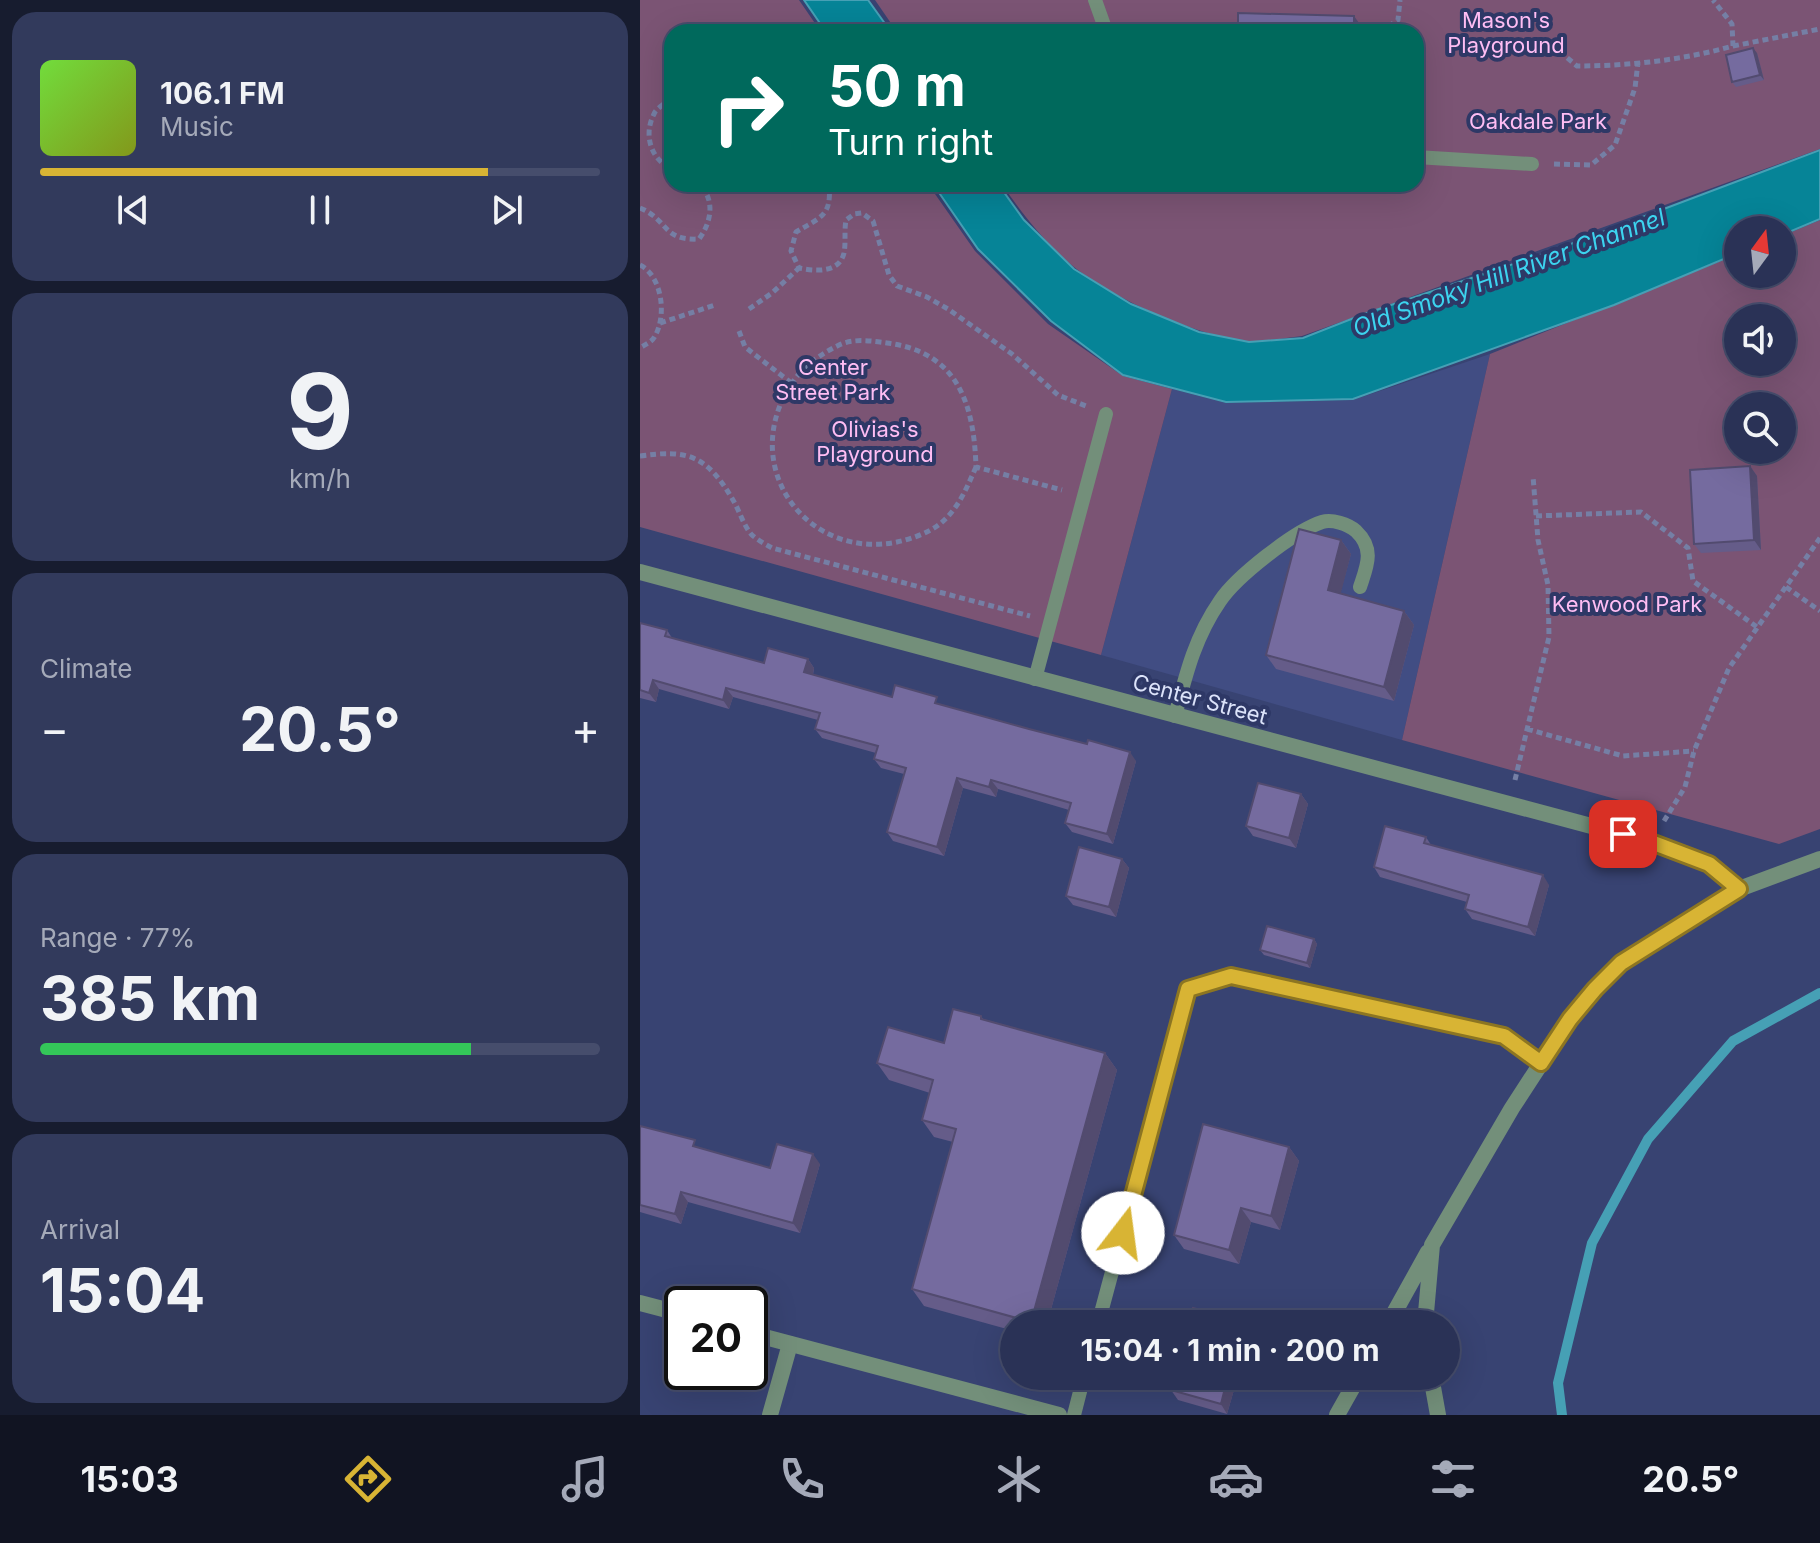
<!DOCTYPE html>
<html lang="en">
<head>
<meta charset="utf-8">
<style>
  :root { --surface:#2a3256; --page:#323a5c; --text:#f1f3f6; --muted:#a5aab9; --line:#464d6c; --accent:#d8b434 }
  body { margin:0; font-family:Inter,sans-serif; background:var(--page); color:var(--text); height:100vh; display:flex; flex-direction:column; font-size:30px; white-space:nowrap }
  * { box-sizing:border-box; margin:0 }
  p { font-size:26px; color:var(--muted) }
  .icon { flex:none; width:44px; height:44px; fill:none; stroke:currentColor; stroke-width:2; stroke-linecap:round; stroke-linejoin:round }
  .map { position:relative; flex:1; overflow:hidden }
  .panel { display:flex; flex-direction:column; gap:12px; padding:12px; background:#171c2f; width:640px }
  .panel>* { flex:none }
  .hud { position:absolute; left:24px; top:24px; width:760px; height:168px; border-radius:24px; box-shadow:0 8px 32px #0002,0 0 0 2px var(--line); background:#00695c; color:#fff; overflow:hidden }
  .needle { width:52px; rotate:15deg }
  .tools { position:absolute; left:1084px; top:216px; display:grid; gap:16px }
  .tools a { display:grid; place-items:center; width:72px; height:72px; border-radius:50%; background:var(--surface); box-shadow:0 8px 32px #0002,0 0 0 2px var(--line); font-size:40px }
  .speed { position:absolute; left:24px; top:1286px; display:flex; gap:16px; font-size:40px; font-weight:700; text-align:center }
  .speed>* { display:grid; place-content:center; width:104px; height:104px; border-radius:50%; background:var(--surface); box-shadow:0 8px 32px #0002,0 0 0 2px var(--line); line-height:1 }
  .speed .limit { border:4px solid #111; border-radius:12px; background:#fff; color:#111 }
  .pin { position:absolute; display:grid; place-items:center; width:68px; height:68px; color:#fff; margin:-34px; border-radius:16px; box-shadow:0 4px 12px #0006 }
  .me { position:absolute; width:88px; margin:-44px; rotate:15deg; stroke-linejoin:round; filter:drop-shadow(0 0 6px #0008) }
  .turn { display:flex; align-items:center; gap:28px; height:168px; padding:0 32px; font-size:36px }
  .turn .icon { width:104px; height:104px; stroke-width:2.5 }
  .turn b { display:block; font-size:56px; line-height:68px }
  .big { font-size:60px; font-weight:700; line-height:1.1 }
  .panel .card { flex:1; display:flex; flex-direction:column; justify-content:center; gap:12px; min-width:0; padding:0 28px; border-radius:24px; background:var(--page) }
  .panel .dial { align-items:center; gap:0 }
  .dial b { font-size:104px; line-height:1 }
  .song { display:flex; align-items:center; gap:24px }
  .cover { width:96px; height:96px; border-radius:12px; background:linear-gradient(135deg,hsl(100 70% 55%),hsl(70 70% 35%)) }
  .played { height:8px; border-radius:4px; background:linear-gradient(90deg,var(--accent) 80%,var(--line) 80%) }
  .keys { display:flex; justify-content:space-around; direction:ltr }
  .heat { display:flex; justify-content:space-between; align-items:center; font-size:44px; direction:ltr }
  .charge { height:12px; border-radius:6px; background:linear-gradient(90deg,#34c759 77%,var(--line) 0) }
  .trip { position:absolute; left:360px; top:1310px; width:460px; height:80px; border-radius:40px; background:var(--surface); box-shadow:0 8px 32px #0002,0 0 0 2px var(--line); font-weight:700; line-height:80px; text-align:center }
  .tabs { display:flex; height:128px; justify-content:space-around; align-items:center; background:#111422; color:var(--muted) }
  .tabs .icon { width:56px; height:56px }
  .tabs .on { color:var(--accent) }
  .tabs b { font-size:36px; color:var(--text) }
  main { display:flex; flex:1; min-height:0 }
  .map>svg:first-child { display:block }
</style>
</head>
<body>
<main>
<section class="panel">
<div class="card">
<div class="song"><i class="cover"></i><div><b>106.1 FM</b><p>Music</p></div></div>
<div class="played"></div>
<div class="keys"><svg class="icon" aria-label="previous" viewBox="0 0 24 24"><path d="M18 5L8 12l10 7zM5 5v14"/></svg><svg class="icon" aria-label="pause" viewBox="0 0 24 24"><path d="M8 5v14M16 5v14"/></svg><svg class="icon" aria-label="next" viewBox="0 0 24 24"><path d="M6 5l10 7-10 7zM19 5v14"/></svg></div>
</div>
<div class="card dial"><b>9</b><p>km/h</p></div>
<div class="card"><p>Climate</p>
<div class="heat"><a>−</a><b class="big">20.5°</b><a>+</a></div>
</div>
<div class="card"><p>Range · 77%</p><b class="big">385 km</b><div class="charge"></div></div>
<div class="card"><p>Arrival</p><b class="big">15:04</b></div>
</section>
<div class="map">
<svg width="1180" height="1415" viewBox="0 0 1180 1415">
  <rect width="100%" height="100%" fill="#384372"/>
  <path fill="#414d83" d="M850 354 762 740 461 655 532 389 586 403 713 400Z"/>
  <path fill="#7b5474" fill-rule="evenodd" d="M0 0H159L181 32H32V184H288L335 251 408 324 483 376 532 389 461 655 0 527Z
    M235 0H1180V149L662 336C645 338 625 342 607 341 556 336 474 299 434 267 406 244 382 214 362 184H776V32H257Z
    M1180 220V829L1139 844 762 740 850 354 1098 254V274H1142V236ZM1098 318H1142V362H1098ZM1098 406H1142V450H1098Z"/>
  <path fill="#068497" stroke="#46a0b5" stroke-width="2" d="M164 0H228L251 32H186Z
    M1180 150V219L1142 235V230H1098V253L974 305 713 399 586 402 483 375 411 321 338 249 293 184H358L384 220 434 269 491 304 559 332 609 342 663 338 724 314 915 250Z"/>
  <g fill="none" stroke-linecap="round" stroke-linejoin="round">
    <path stroke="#46a0b5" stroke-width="10" d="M922 1415 918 1383 952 1243 1008 1139 1093 1041 1180 993"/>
    <path stroke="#757fa5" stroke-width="5" stroke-dasharray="6 4" stroke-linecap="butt" d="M740 32 758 20 760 0
      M912 45 937 66C989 66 1043 60 1093 46L1092 24 1073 0
      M1093 46 1180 29
      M32 102 27 101C23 105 16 109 14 114 3 135 11 160 32 169
      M914 164 951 165 975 145 995 88 998 62
      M189 184C192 216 181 217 156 232L151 251 159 268C174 271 199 274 204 253 206 243 204 231 206 220L214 214 222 213 233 221 249 275 257 286 287 297 308 309 372 354 418 395 446 406
      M0 208C29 220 22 241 59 239 71 223 76 200 59 184
      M0 265C22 276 27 315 15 336 12 342 6 344 0 348
      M109 309 132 293 159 268
      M20 323 75 305
      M99 331 105 347 150 382
      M0 456C49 449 67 456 93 500 99 510 103 524 111 534 116 539 125 544 132 548L390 616
      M336 467C327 487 319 508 301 523 289 533 271 539 257 542 174 559 108 481 141 403 154 374 171 359 199 345 214 338 232 341 247 343 318 352 334 404 336 467L422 490
      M896 516 1001 512 1048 548 1053 581 1117 627
      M1146 587 1180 611
      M887 729 983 756 1054 751
      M875 780 909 637 908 585 898 540 893 476
      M1024 821 1045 787 1054 751 1089 668 1180 538"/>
    <path stroke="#738f7a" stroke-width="14" d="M455 0 465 28 469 32
      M776 157 892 164
      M395 679 466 414
      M535 716C546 674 555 637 580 601 596 577 654 531 682 522 692 519 708 524 716 531 735 549 727 566 720 587
      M458 1324 548 989 591 976 864 1036 901 1063
      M434 1415 444 1376"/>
    <path stroke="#738f7a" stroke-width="16" d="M0 572 1011 842 1069 864 1099 889
      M130 1415 150 1344"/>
    <path stroke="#738f7a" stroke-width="16" d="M0 1303 42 1314
      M748 1324 788 1252
      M785 1324 792 1245 872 1108 930 1019 955 989 981 963 1099 889 1180 859
      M110 1333 419 1415
      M791 1376 798 1415
      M697 1415 719 1376"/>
  </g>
  <path fill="#655c89" d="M1117 53 1124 80 1096 87 1092 82Z
    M1110 466 1117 476 1121 550 1061 553 1054 544Z
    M701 540 711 554 700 594 764 611 774 625 754 701 636 669 626 655Z
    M0 623 27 630 32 638 124 663 168 659 174 668 173 675 252 697 303 705 496 761 473 844 432 832 425 823 429 810 358 789 356 797 323 788 304 856 253 841 247 832 264 774 241 768 234 759 236 753 182 738 175 729 178 720 93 697 89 709 19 689 16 702 0 698Z
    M661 794 668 804 656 848 613 836 606 826Z
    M786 837 791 845 909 885 895 936 832 919 825 909 827 902 740 877 734 867Z
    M482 859 489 868 476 917 433 905 426 896Z
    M674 939 677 944 670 968 624 955 620 950Z
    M341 1016 343 1019 465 1053 477 1070 407 1324H374V1331L284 1306 272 1289 313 1142 294 1137 282 1120 290 1093 249 1080 237 1063 304 1043Z
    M0 1126 60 1148 130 1168 180 1164 160 1233 48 1202 41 1224 0 1212Z
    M649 1147 659 1161 640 1230 611 1222 599 1264 544 1249 534 1235Z
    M535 1376H598L587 1414 538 1400 531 1390Z"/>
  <path fill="#524b6f" d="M714 16 724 30V32H714Z
    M1113 48 1117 53 1124 80 1120 75Z
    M1110 466 1117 476 1121 550 1114 540Z
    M701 540 711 554 698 604 688 590Z
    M764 611 774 625 754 701 744 687Z
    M168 659 174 668 171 681 164 672Z
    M13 680 19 689 16 702 9 693Z
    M86 688 93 697 89 709 83 700Z
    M490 752 496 761 473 844 467 834Z
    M317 778 323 788 304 856 297 847Z
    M351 780 358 789 356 797 349 787Z
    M661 794 668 804 656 848 649 838Z
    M482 859 489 868 476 917 469 907Z
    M903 875 909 885 895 936 888 927Z
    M674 939 677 944 670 968 667 963Z
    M465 1053 477 1070 407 1324H393L391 1322Z
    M649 1147 659 1161 640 1230 631 1216Z
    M173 1154 180 1164 160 1233 153 1223Z
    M41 1192 48 1202 41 1224 35 1214Z
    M601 1208 611 1222 599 1264 589 1250Z
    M588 1376H598L587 1414 581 1404Z"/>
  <path fill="#756b9f" stroke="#524b6f" stroke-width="2" d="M598 13 714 16V32H598Z
    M1113 48 1120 75 1092 82 1086 55Z
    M1110 466 1114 540 1054 544 1050 470Z
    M659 529 701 540 688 590 764 611 744 687 626 655Z
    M0 623 27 630 25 636 124 663 128 648 168 659 164 672 252 697 255 685 297 697 295 703 389 729 447 744 448 740 490 752 467 834 425 823 431 803 351 780 349 787 317 778 297 847 247 832 266 768 234 759 238 746 175 729 180 713 86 688 83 700 13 680 9 693 0 690Z
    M618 783 661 794 649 838 606 826Z
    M745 826 786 837 784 843 903 875 888 927 825 909 829 895 734 867Z
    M439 847 482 859 469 907 426 896Z
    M627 926 674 939 667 963 620 950Z
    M313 1009 341 1016V1019L465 1053 391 1322 272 1289 316 1129 282 1120 293 1080 237 1063 248 1027 304 1043Z
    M563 1124 649 1147 631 1216 601 1208 589 1250 534 1235Z
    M0 1126 55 1140 53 1146 130 1168 137 1144 173 1154 153 1223 41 1192 35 1214 0 1205Z
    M553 1308 603 1321 602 1324H549Z
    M535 1376H588L581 1404 531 1390Z"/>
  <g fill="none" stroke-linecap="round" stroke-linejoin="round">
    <g stroke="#8c7522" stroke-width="20">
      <path id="route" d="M483 1233 548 989 591 976 864 1036 901 1063 930 1019 955 989 981 963 1099 889 1069 864 1011 842 983 834"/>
    </g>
    <use href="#route" stroke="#d8b434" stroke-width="14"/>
  </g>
  <g text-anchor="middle" stroke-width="8" stroke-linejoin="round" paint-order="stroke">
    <g font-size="22" fill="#febdf3" stroke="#2e3866">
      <text x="866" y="28">Mason's<tspan x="866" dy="25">Playground</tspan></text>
      <text x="898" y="129">Oakdale Park</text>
      <text x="193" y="375">Center<tspan x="193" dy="25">Street Park</tspan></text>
      <text x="235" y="437">Olivias's<tspan x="235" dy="25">Playground</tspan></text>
      <text x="987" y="612">Kenwood Park</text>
    </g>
    <g font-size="22" fill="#dce3fa" stroke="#2e3866">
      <text transform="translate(560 699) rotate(15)" y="8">Center Street</text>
    </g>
    <g font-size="24" font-style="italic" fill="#3cd4ef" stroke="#2e3866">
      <text transform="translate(869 273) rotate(-20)" y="8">Old Smoky Hill River Channel</text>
    </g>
  </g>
</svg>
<div class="tools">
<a><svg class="needle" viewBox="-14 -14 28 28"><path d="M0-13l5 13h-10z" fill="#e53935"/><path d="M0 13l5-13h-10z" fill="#a5aab9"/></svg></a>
<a><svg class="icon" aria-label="sound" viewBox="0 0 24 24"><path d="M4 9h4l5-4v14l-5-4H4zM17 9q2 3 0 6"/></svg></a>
<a><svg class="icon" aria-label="search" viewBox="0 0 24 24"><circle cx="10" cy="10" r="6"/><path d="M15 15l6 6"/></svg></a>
</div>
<div class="speed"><div class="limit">20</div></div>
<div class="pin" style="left:983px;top:834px;background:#d93025"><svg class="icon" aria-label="arrive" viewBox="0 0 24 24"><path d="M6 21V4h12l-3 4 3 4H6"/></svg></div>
<svg class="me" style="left:483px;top:1233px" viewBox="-20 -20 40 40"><circle r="19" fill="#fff"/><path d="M0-13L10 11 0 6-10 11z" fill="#d8b434"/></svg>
<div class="trip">15:04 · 1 min · 200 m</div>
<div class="hud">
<div class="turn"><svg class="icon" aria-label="right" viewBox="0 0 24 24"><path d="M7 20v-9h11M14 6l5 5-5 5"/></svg><div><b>50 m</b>Turn right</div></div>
</div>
</div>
</main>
<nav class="tabs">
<b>15:03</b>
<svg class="icon on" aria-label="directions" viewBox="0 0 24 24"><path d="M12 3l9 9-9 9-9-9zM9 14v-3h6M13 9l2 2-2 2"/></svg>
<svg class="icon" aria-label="music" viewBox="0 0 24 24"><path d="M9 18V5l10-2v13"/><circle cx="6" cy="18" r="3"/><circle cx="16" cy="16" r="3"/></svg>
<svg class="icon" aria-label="phone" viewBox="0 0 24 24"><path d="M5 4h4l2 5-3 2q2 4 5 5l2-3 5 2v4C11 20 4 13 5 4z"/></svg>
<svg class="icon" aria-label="climate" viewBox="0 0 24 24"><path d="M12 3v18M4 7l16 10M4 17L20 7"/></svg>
<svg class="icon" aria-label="car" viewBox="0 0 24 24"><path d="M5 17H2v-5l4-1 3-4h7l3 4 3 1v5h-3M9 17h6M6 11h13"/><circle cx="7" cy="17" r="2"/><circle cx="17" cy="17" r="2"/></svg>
<svg class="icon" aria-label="filters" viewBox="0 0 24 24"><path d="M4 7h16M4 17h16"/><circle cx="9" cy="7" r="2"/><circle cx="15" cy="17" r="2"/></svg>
<b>20.5°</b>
</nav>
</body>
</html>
